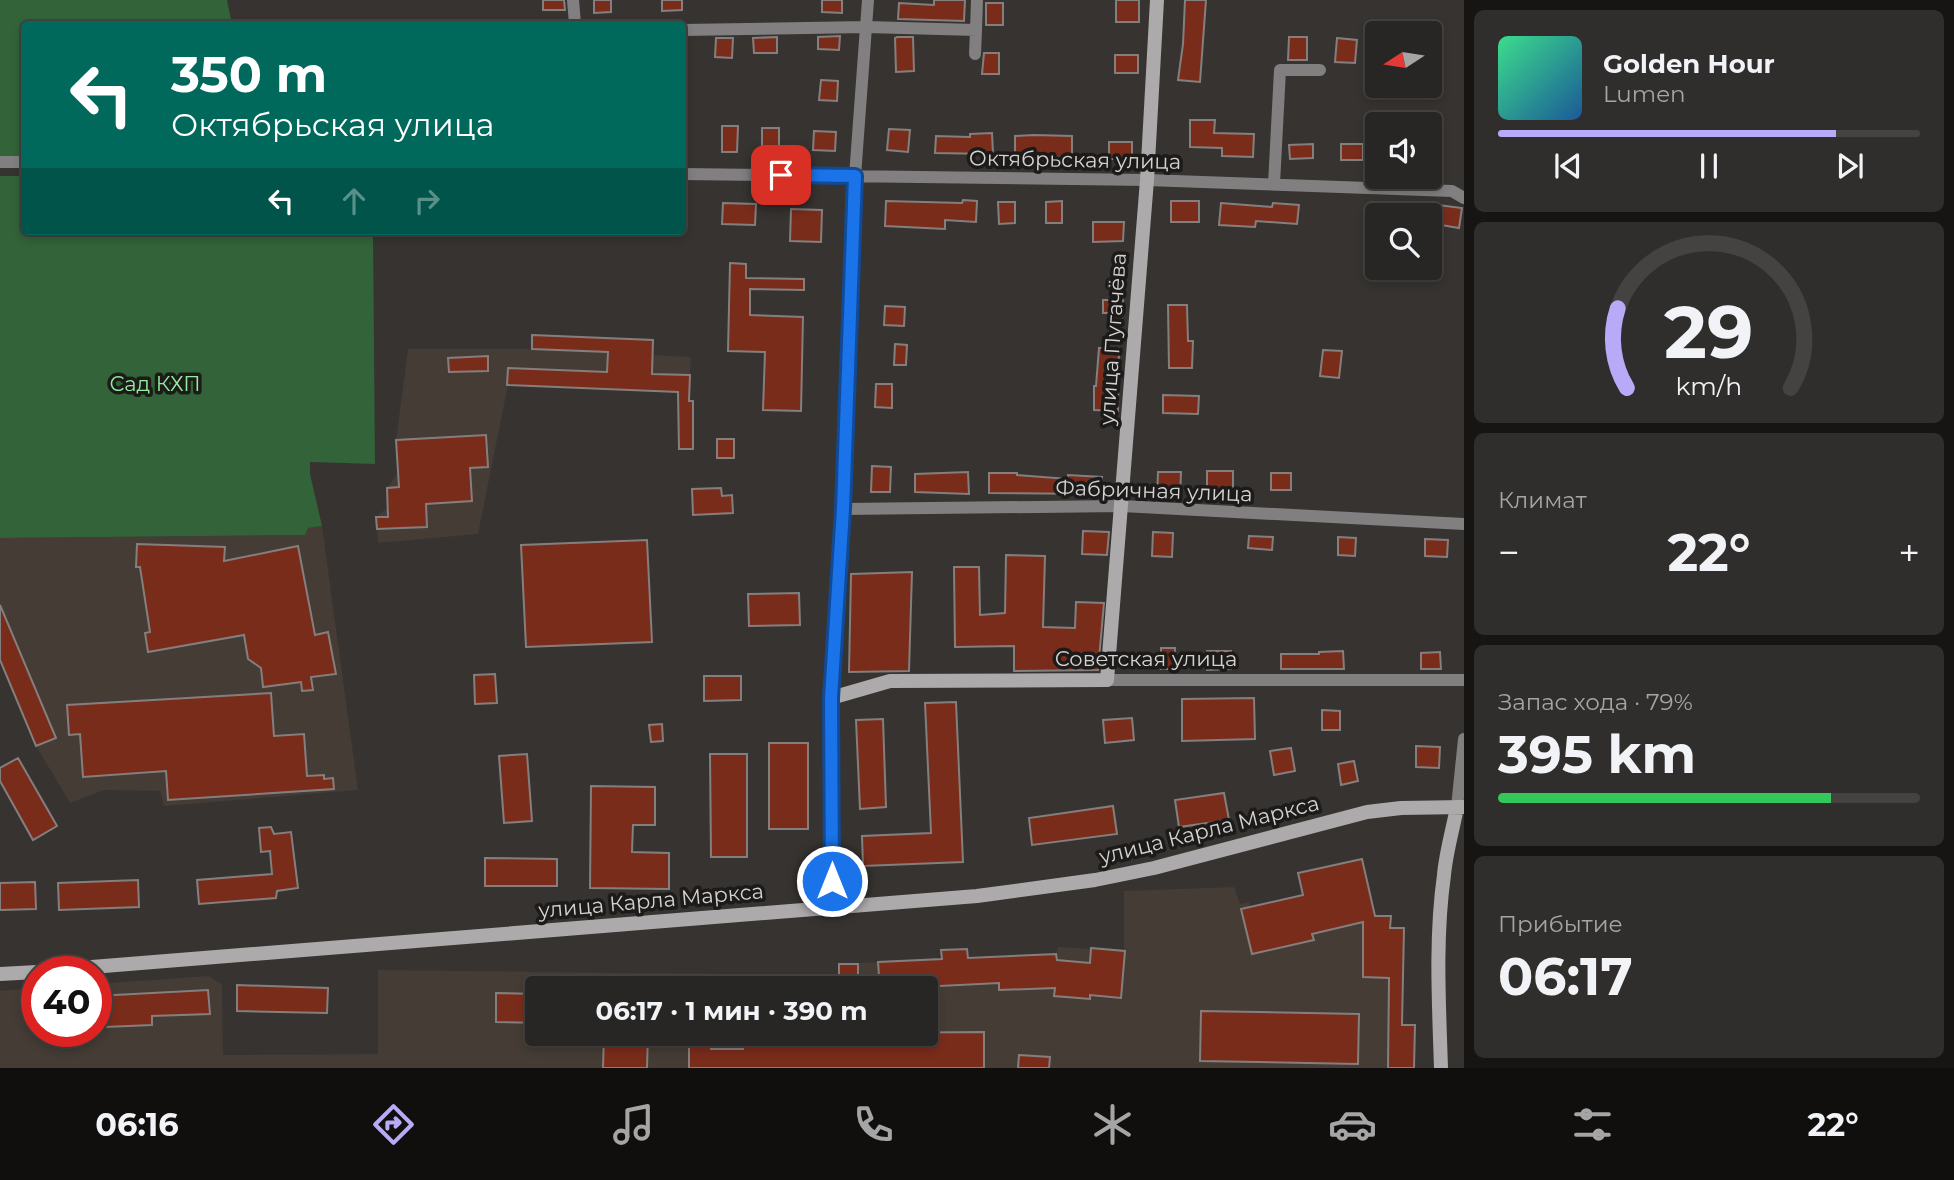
<!DOCTYPE html>
<html lang="ru">
<head>
<meta charset="utf-8">
<style>
  :root { --surface:#282624; --page:#302e2c; --text:#f1f3f6; --muted:#a5a5a6; --line:#444341; --accent:#b9aaf7 }
  body { margin:0; font-family:Montserrat,sans-serif; background:var(--page); color:var(--text); height:100vh; display:flex; flex-direction:column; font-size:26px; white-space:nowrap }
  * { box-sizing:border-box; margin:0 }
  p { font-size:23px; color:var(--muted) }
  .icon { flex:none; width:38px; height:38px; fill:none; stroke:currentColor; stroke-width:2; stroke-linecap:round; stroke-linejoin:round }
  .map { position:relative; flex:1; overflow:hidden }
  .side { display:flex; flex-direction:column; gap:10px; padding:10px; background:#161514; width:490px }
  .side>* { flex:none }
  .top-card { position:absolute; left:21px; top:21px; width:665px; height:214px; border-radius:7px; box-shadow:0 4px 10px #0003,0 0 0 2px var(--line); background:#00695c; color:#fff; overflow:hidden }
  .needle { width:46px; rotate:258deg }
  .controls { position:absolute; left:1365px; top:21px; display:grid; gap:14px }
  .controls a { display:grid; place-items:center; width:77px; height:77px; border-radius:7px; background:var(--surface); box-shadow:0 4px 10px #0003,0 0 0 2px var(--line); font-size:35px }
  .speed { position:absolute; left:21px; top:956px; display:flex; gap:14px; font-size:35px; font-weight:700; text-align:center }
  .speed>* { display:grid; place-content:center; width:91px; height:91px; border-radius:50%; background:var(--surface); box-shadow:0 4px 10px #0003,0 0 0 2px var(--line); line-height:1 }
  .speed .limit { border:10px solid #d22; background:#fff; color:#111 }
  .pin { position:absolute; display:grid; place-items:center; width:60px; height:60px; color:#fff; margin:-30px; border-radius:14px; box-shadow:0 4px 10px #0006 }
  .me { position:absolute; width:77px; margin:-38px; rotate:0deg; stroke-linejoin:round; filter:drop-shadow(0 0 5px #0008) }
  .turn { display:flex; align-items:center; gap:24px; height:147px; padding:0 35px; font-size:32px }
  .turn .icon { width:91px; height:91px; stroke-width:2.5 }
  .turn b { display:block; font-size:49px; line-height:60px }
  .lanes { display:flex; align-items:center; height:66px; padding:0 35px; background:#0003; justify-content:center; gap:35px; direction:ltr }
  .lanes .off { opacity:.35 }
  .big { font-size:52px; font-weight:700; line-height:1.1 }
  .side .card { flex:1; display:flex; flex-direction:column; justify-content:center; gap:10px; min-width:0; padding:0 24px; border-radius:10px; background:var(--page) }
  .side .dial { align-items:center; gap:0 }
  .dial svg { height:182px; overflow:visible; fill:none; stroke:var(--line); stroke-width:7; stroke-linecap:round; text-anchor:middle }
  .dial text { fill:var(--text); stroke:none }
  .song { display:flex; align-items:center; gap:21px }
  .cover { width:84px; height:84px; border-radius:10px; background:linear-gradient(135deg,hsl(150 70% 55%),hsl(210 70% 35%)) }
  .played { height:7px; border-radius:4px; background:linear-gradient(90deg,var(--accent) 80%,var(--line) 80%) }
  .keys { display:flex; justify-content:space-around; direction:ltr }
  .heat { display:flex; justify-content:space-between; align-items:center; font-size:38px; direction:ltr }
  .charge { height:10px; border-radius:5px; background:linear-gradient(90deg,#34c759 79%,var(--line) 0) }
  .trip { position:absolute; left:525px; top:976px; width:413px; height:70px; border-radius:7px; background:var(--surface); box-shadow:0 4px 10px #0003,0 0 0 2px var(--line); font-weight:700; line-height:70px; text-align:center }
  .tabs { display:flex; height:112px; justify-content:space-around; align-items:center; background:#100f0e; color:var(--muted) }
  .tabs .icon { width:49px; height:49px }
  .tabs .selected { color:var(--accent) }
  .tabs b { font-size:32px; color:var(--text) }
  main { display:flex; flex:1; min-height:0 }
  .map>svg:first-child { display:block }
</style>
</head>
<body>
<main>
<div class="map">
<svg width="1464" height="1068" viewBox="0 0 1464 1068">
  <rect width="100%" height="100%" fill="#363330"/>
  <path fill="#443c35" fill-rule="evenodd" d="M532 335 653 340V355L691 357 689 392 508 385 478 534 378 543 376 517 388 507 387 488 398 472 396 440 408 349H531Z
    M322 526 358 790 164 806 160 791 104 790 70 803 36 746 0 660V538L304 535 308 528Z
    M1362 859 1375 916H1391V928H1404L1403 1024 1415 1025 1414 1068H0V991L37 988V1031H96V984L208 976 222 984 223 1055 378 1054V970L839 975V964L941 959V950L967 949 968 958 1056 954 1058 947 1124 951V891L1234 887 1240 904 1249 902 1251 907 1303 895 1340 868 1339 864ZM537 989H926V1034H537Z"/>
  <path fill="#326339" d="M0 0H227L232 24H24V157L0 158Z
    M0 176H24V231H373L375 464 310 462V474L322 526 308 528 305 535 0 538Z"/>
  <path fill="#7a2c1b" stroke="#847f7e" stroke-width="2" d="M543 0H564L565 10H543Z
    M594 0H611V12L594 13Z
    M662 0H682V10L662 11Z
    M822 0H842V13L822 12Z
    M934 0H965L964 21 898 19 899 3 934 5Z
    M1116 0H1139V22H1116Z
    M1185 0H1206L1200 82 1178 80 1183 44Z
    M986 3H1003V25H986Z
    M840 36 839 50 818 49V37Z
    M777 37V53H754L753 38Z
    M897 37H913L914 71 896 72 895 38Z
    M1289 37H1307V60H1288Z
    M716 38H733L732 58 715 57Z
    M1337 38 1357 40 1355 63 1335 62Z
    M984 53H999V74H982Z
    M1115 55H1138V73H1115Z
    M821 80 838 81 837 101 819 100Z
    M1190 120H1215L1214 133 1254 134 1253 157 1222 156V148L1190 147Z
    M722 126H738L737 152H722Z
    M762 128H779V152H762Z
    M889 129 910 130 908 152 887 150Z
    M814 131 836 132 835 151 813 150Z
    M992 133 993 154 935 153 936 136 970 137V134Z
    M1034 135 1072 136V157H1015V136Z
    M1109 142H1132V159H1109Z
    M1313 144V158L1290 159 1289 145Z
    M1341 144H1363V160H1341Z
    M963 200 977 201 976 222 945 220V229L885 226 886 201 962 203Z
    M1062 201V223H1046V202Z
    M1171 201H1199V222H1171Z
    M998 202H1015V223L999 224Z
    M1372 202 1391 205 1390 215H1370Z
    M723 203 756 204 755 225 722 224Z
    M1221 203 1272 207 1273 203 1299 205 1297 224 1256 221 1255 227 1219 225Z
    M1438 205 1462 208 1459 228 1435 224Z
    M791 209 822 210 821 242 790 241Z
    M1093 222H1124L1123 241 1093 242Z
    M730 263 746 264V278L804 279V290L750 289V315L803 317 801 411 763 410 765 352 728 351Z
    M1103 300H1123L1122 313H1103Z
    M1168 305H1187L1188 341H1193L1192 368H1169Z
    M885 306 905 307 904 326 884 325Z
    M532 335 653 340 652 374 690 375 689 401H693V449H679L678 392 507 385 508 368 607 372 608 352 532 349Z
    M895 344 907 345 906 365H894Z
    M1099 348H1119L1118 411 1094 410V386H1096Z
    M1323 350 1342 351 1339 378 1320 376Z
    M488 356V371L449 372 448 358Z
    M876 384H892V408L875 407Z
    M1163 395 1199 396 1198 414 1163 413Z
    M486 435 488 467 470 468 472 501 426 504 427 527 377 529 376 517H388L387 488 399 487 396 440Z
    M717 439H734V458H717Z
    M872 466 891 467 890 492H871Z
    M1207 471H1233V492H1207Z
    M968 472 969 494 915 492V474Z
    M1158 472H1181L1180 499 1157 498Z
    M989 473H1017V475L1068 479V475L1102 477 1101 494 989 493Z
    M1271 473H1291V490H1271Z
    M721 488 722 496 732 495 733 513 693 515 692 489Z
    M1083 531 1109 532 1107 555 1082 554Z
    M1153 532 1173 533 1172 557 1152 556Z
    M1249 536 1273 537 1272 550 1248 548Z
    M1338 537 1356 538 1355 556 1338 555Z
    M1425 539 1448 540 1447 557 1425 556Z
    M647 540 652 642 526 647 521 545Z
    M137 544 225 547 224 561 298 546 315 635 328 632 336 674 311 677 313 690 302 691 301 682 263 687 261 668 248 659 244 635 148 652 145 633 150 632 140 567H136Z
    M1006 555 1045 556 1043 627 1075 628 1076 602 1104 603 1098 670 1014 671V646L955 647 954 567H979L980 615 1005 613Z
    M912 572 909 671 849 672 851 574Z
    M799 593 800 625 749 626 748 594Z
    M0 605 56 738 36 746 0 660Z
    M1161 648H1175L1174 669H1161Z
    M1207 651H1231V669L1207 670Z
    M1343 651 1344 669H1281V654H1319V652Z
    M1440 652 1441 669H1421V653Z
    M495 674 497 703 475 704 474 675Z
    M704 676H741V700L704 701Z
    M271 693 274 736 304 734 307 776 324 775V779L333 778 334 789 168 800 166 771 83 777 80 734 69 735 67 705Z
    M1254 698 1255 739 1182 741V699Z
    M956 702 963 862 863 866 862 836 931 833 925 703Z
    M1322 710 1340 711V730H1322Z
    M1132 718 1134 740 1105 743 1103 720Z
    M883 719 886 807 860 809 856 720Z
    M662 724 663 741 651 742 649 725Z
    M769 743H808V829H769Z
    M1416 746 1440 747 1439 768 1416 767Z
    M1291 748 1295 771 1274 775 1270 751Z
    M527 754 532 821 504 823 499 756Z
    M710 754H747V857H711Z
    M18 758 57 826 33 840 0 781V768Z
    M1354 761 1358 781 1341 785 1338 764Z
    M591 786 655 787V825H633L632 852 669 853V889L590 888Z
    M1224 793 1229 820 1179 827 1175 800Z
    M1113 806 1117 834 1032 845 1029 818Z
    M271 827 274 834 291 832 298 888 277 891 276 898 199 904 197 880 272 874 270 851 261 852 259 828Z
    M485 858 557 859V886H485Z
    M1362 859 1375 916H1391L1390 928H1404L1402 1025H1415L1414 1068H1388L1389 978 1363 977V922L1312 934 1314 940 1252 954 1241 909 1303 895 1298 873Z
    M138 880 139 907 59 910 58 883Z
    M35 882 36 909 0 910V883Z
    M1091 948 1125 951 1121 998 1090 995V999L1054 996 1055 988 999 990V983L880 989 878 962 942 959 941 950 967 949 968 958 1056 954 1057 960 1090 963Z
    M839 964H858V975H839Z
    M237 985 328 988 327 1013 237 1011Z
    M208 990 210 1014 152 1016V1025L105 1027V1019H96V996Z
    M496 993 537 994V1023L496 1022Z
    M25 999H37V1022L27 1023Z
    M1201 1011 1359 1014 1358 1064 1200 1061Z
    M984 1032V1068H689V1034H710L711 1049H743V1034Z
    M604 1034H648L647 1068H603Z
    M1019 1055 1050 1057 1049 1068H1018Z"/>
  <g fill="none" stroke-linecap="round" stroke-linejoin="round">
    <path stroke="#817f80" stroke-width="12" d="M573 0 575 24
      M682 30 866 27 976 30 977 0
      M975 54 976 30
      M0 162H24
      M682 174 1147 180 1452 191 1464 198
      M1274 184 1280 70H1320
      M843 509 1122 506 1464 524
      M1107 680H1464
      M831 698 843 509 855 176 868 0
      M1457 807 1464 739"/>
    <path stroke="#adaaab" stroke-width="14" d="M832 907 831 698 890 681 1107 680 1147 180 1157 0
      M42 971 977 896 1095 880 1154 868 1367 812 1401 808 1464 807
      M0 974 37 972
      M1441 1068C1439 1004 1435 939 1444 875 1446 852 1453 829 1457 807"/>
  </g>
  <g fill="none" stroke-linecap="round" stroke-linejoin="round">
    <g stroke="#114b97" stroke-width="18">
      <path id="route" d="M781 175 855 176 843 509 831 698 832 881"/>
    </g>
    <use href="#route" stroke="#1a73e8" stroke-width="12"/>
  </g>
  <g text-anchor="middle" stroke-width="7" stroke-linejoin="round" paint-order="stroke">
    <g font-size="21" fill="#d3d2d0" stroke="#1c1b1a">
      <text transform="translate(1075 160) rotate(1)" y="7">Октябрьская улица</text>
      <text transform="translate(1113 339) rotate(-86)" y="7">улица Пугачёва</text>
      <text transform="translate(1154 491) rotate(2)" y="7">Фабричная улица</text>
      <text x="1146" y="666">Советская улица</text>
      <text transform="translate(1209 830) rotate(-14)" y="7">улица Карла Маркса</text>
      <text transform="translate(651 901) rotate(-5)" y="7">улица Карла Маркса</text>
    </g>
    <g font-size="21" fill="#8fed9b" stroke="#1c1b1a">
      <text x="155" y="391">Сад КХП</text>
    </g>
  </g>
</svg>
<div class="controls">
<a><svg class="needle" viewBox="-14 -14 28 28"><path d="M0-13l5 13h-10z" fill="#e53935"/><path d="M0 13l5-13h-10z" fill="#a5a5a6"/></svg></a>
<a><svg class="icon" aria-label="sound" viewBox="0 0 24 24"><path d="M4 9h4l5-4v14l-5-4H4zM17 9q2 3 0 6"/></svg></a>
<a><svg class="icon" aria-label="search" viewBox="0 0 24 24"><circle cx="10" cy="10" r="6"/><path d="M15 15l6 6"/></svg></a>
</div>
<div class="speed"><div class="limit">40</div></div>
<div class="pin" style="left:781px;top:175px;background:#d93025"><svg class="icon" aria-label="arrive" viewBox="0 0 24 24"><path d="M6 21V4h12l-3 4 3 4H6"/></svg></div>
<svg class="me" style="left:832px;top:881px" viewBox="-20 -20 40 40"><circle r="17" fill="#1a73e8" stroke="#fff" stroke-width="3"/><path d="M0-11L8 9 0 5-8 9z" fill="#fff"/></svg>
<div class="trip">06:17 · 1 мин · 390 m</div>
<div class="top-card">
<div class="turn"><svg class="icon" aria-label="left" viewBox="0 0 24 24"><path d="M17 20v-9H6M10 6l-5 5 5 5"/></svg><div><b>350 m</b>Октябрьская улица</div></div>
<div class="lanes"><svg class="icon" aria-label="left" viewBox="0 0 24 24"><path d="M17 20v-9H6M10 6l-5 5 5 5"/></svg><svg class="icon off" aria-label="ahead" viewBox="0 0 24 24"><path d="M12 20V5M6 11l6-6 6 6"/></svg><svg class="icon off" aria-label="right" viewBox="0 0 24 24"><path d="M7 20v-9h11M14 6l5 5-5 5"/></svg></div>
</div>
</div>
<section class="side">
<div class="card">
<div class="song"><i class="cover"></i><div><b>Golden Hour</b><p>Lumen</p></div></div>
<div class="played"></div>
<div class="keys"><svg class="icon" aria-label="previous" viewBox="0 0 24 24"><path d="M18 5L8 12l10 7zM5 5v14"/></svg><svg class="icon" aria-label="pause" viewBox="0 0 24 24"><path d="M8 5v14M16 5v14"/></svg><svg class="icon" aria-label="next" viewBox="0 0 24 24"><path d="M6 5l10 7-10 7zM19 5v14"/></svg></div>
</div>
<div class="card dial"><svg viewBox="0 0 100 80">
<path d="M14 69A42 42 0 1 1 86 69"/>
<path d="M14 69A42 42 0 0 1 10 34" stroke="#b9aaf7"/>
<text x="50" y="56" font-size="32" font-weight="700">29</text>
<text x="50" y="72" font-size="11">km/h</text>
</svg></div>
<div class="card"><p>Климат</p>
<div class="heat"><a>−</a><b class="big">22°</b><a>+</a></div>
</div>
<div class="card"><p>Запас хода · 79%</p><b class="big">395 km</b><div class="charge"></div></div>
<div class="card"><p>Прибытие</p><b class="big">06:17</b></div>
</section>
</main>
<nav class="tabs">
<b>06:16</b>
<svg class="icon selected" aria-label="directions" viewBox="0 0 24 24"><path d="M12 3l9 9-9 9-9-9zM9 14v-3h6M13 9l2 2-2 2"/></svg>
<svg class="icon" aria-label="music" viewBox="0 0 24 24"><path d="M9 18V5l10-2v13"/><circle cx="6" cy="18" r="3"/><circle cx="16" cy="16" r="3"/></svg>
<svg class="icon" aria-label="phone" viewBox="0 0 24 24"><path d="M5 4h4l2 5-3 2q2 4 5 5l2-3 5 2v4C11 20 4 13 5 4z"/></svg>
<svg class="icon" aria-label="climate" viewBox="0 0 24 24"><path d="M12 3v18M4 7l16 10M4 17L20 7"/></svg>
<svg class="icon" aria-label="car" viewBox="0 0 24 24"><path d="M5 17H2v-5l4-1 3-4h7l3 4 3 1v5h-3M9 17h6M6 11h13"/><circle cx="7" cy="17" r="2"/><circle cx="17" cy="17" r="2"/></svg>
<svg class="icon" aria-label="filters" viewBox="0 0 24 24"><path d="M4 7h16M4 17h16"/><circle cx="9" cy="7" r="2"/><circle cx="15" cy="17" r="2"/></svg>
<b>22°</b>
</nav>
</body>
</html>
